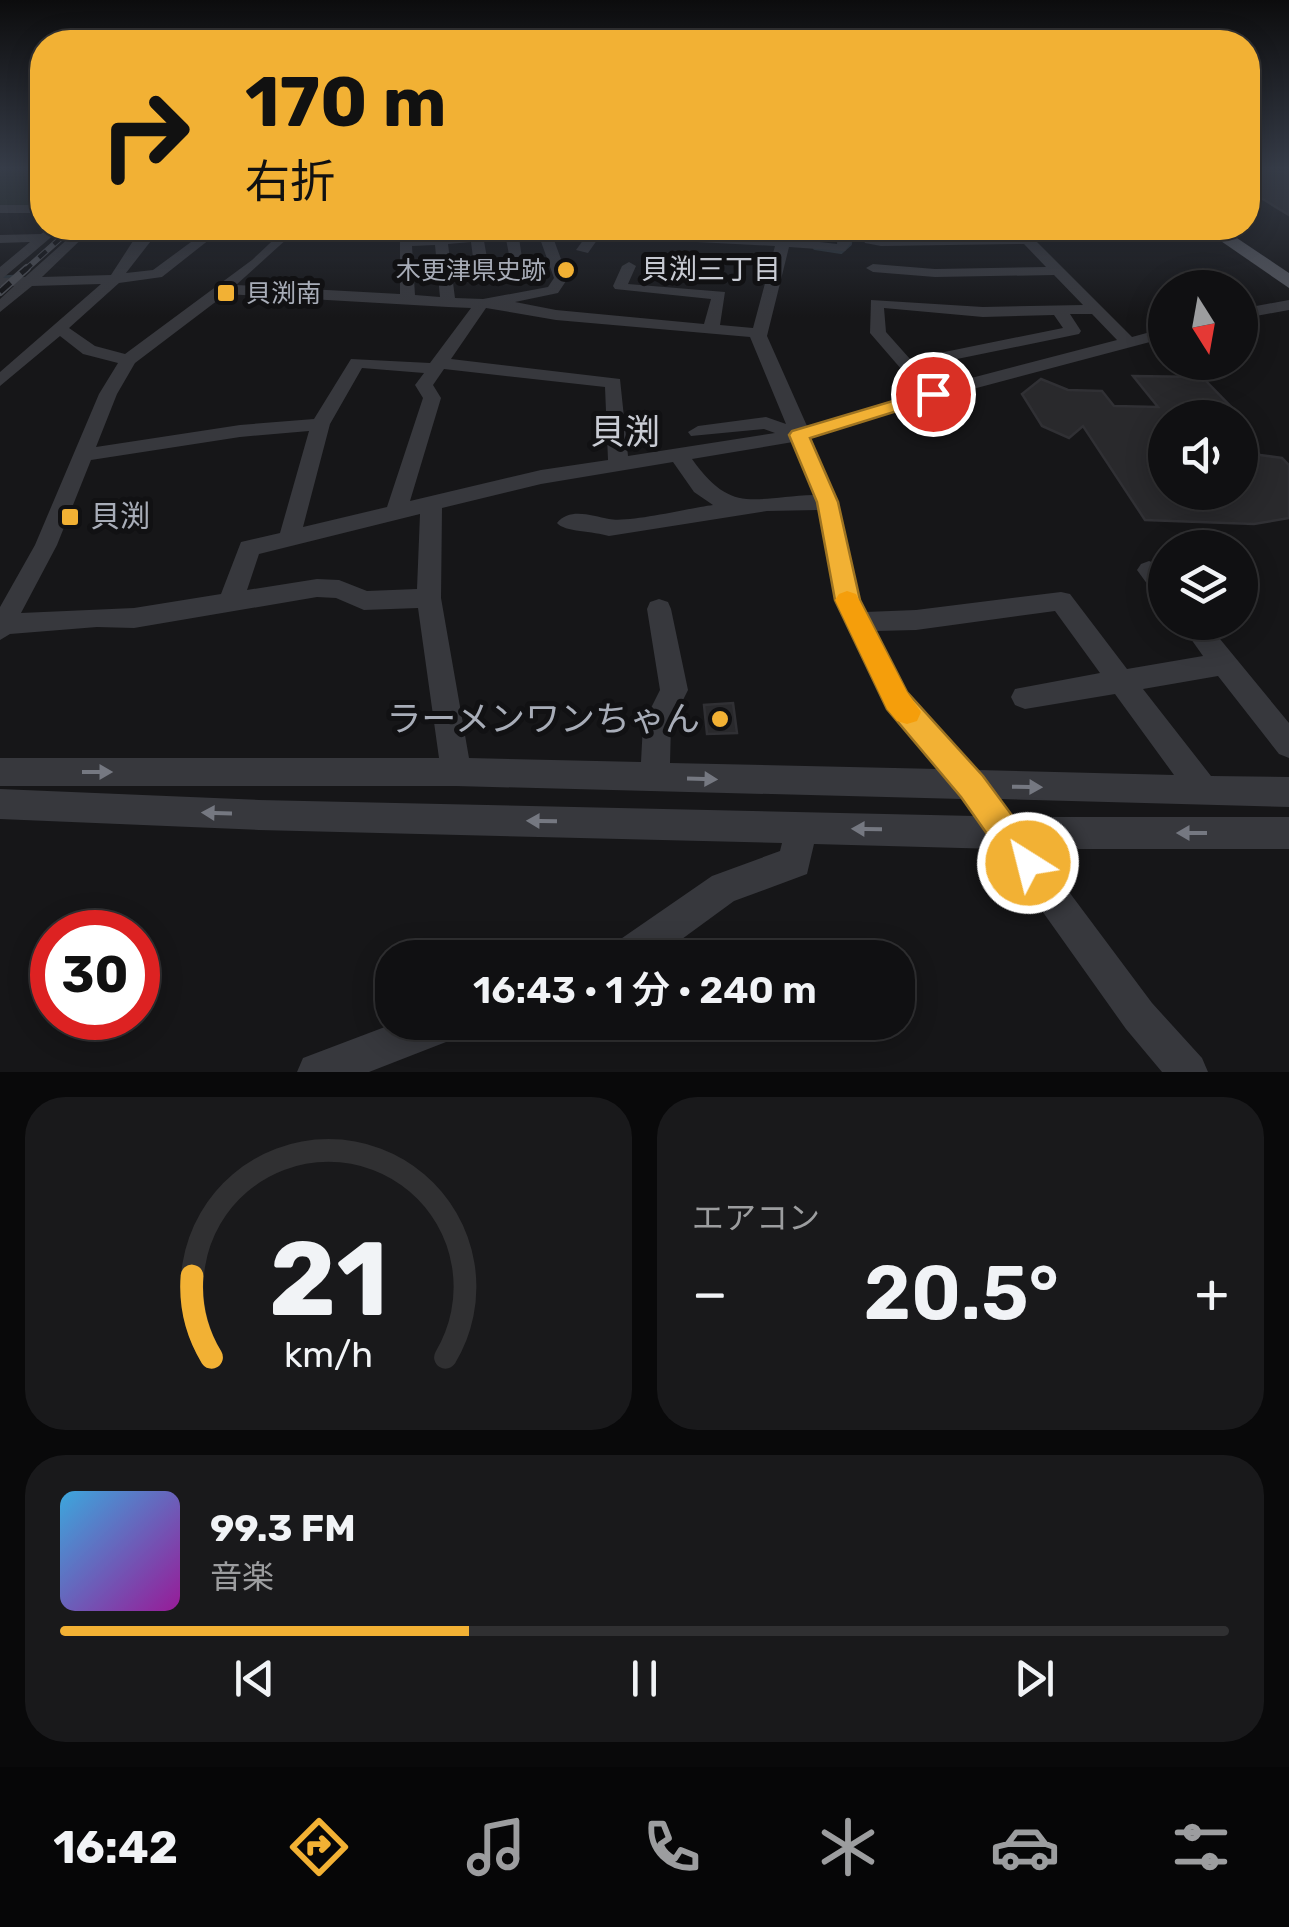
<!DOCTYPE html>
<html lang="ja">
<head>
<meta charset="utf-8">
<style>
  :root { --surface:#101012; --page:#19191b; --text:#f1f3f6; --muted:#9c9d9f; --line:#303032; --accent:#f2b134 }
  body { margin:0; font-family:Rubik,"Noto Sans JP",sans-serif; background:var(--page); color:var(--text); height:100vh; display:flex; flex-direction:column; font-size:38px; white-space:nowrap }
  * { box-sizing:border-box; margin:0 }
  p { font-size:32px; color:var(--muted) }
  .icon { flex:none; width:55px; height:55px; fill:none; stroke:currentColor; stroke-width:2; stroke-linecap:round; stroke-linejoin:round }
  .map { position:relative; height:1072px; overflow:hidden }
  .details { display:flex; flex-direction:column; gap:25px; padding:25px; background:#09090a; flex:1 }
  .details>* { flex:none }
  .top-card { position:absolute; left:30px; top:30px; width:1230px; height:210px; border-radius:40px; box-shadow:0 5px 25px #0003,0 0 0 2px var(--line); background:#f2b134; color:#111; overflow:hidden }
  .needle { width:65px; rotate:169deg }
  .controls { position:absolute; left:1148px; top:270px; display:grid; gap:20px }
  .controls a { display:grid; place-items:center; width:110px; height:110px; border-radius:50%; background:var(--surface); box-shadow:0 5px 25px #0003,0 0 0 2px var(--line); font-size:50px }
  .speed { position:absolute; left:30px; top:910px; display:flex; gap:20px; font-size:50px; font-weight:700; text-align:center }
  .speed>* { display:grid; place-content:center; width:130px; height:130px; border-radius:50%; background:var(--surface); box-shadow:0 5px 25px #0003,0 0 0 2px var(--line); line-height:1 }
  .speed .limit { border:15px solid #d22; background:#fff; color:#111 }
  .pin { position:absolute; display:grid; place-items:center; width:85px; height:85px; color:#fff; margin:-42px; border:5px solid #fff; border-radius:50%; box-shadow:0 2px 10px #0007 }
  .me { position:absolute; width:110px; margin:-55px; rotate:324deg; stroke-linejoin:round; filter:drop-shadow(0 0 8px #0008) }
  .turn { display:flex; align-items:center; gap:35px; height:210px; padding:0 50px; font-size:45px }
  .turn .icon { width:130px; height:130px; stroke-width:2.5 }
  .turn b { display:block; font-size:70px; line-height:85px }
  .big { font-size:75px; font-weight:600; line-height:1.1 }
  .details .widget { flex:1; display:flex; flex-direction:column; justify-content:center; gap:15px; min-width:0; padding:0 35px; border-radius:40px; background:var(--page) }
  .details .dial { align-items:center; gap:0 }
  .dial svg { height:260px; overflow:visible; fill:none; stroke:var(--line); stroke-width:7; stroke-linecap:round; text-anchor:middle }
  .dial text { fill:var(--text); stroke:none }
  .song { display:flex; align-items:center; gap:30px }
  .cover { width:120px; height:120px; border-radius:15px; background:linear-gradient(135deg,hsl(200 70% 55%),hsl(300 70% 35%)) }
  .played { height:10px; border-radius:5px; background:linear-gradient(90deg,var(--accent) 35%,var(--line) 35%) }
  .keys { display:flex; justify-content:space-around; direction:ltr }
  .heat { display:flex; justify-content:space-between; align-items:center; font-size:55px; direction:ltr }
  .details .tiles { flex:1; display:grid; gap:25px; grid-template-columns:1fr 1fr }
  .widget:last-child { grid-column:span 2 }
  .trip { position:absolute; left:375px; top:940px; width:540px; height:100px; border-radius:40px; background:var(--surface); box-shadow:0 5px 25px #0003,0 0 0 2px var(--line); font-weight:600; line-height:100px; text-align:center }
  .tabs { display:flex; height:160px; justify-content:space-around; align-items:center; background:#060607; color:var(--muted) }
  .tabs .icon { width:70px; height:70px }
  .tabs .selected { color:var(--accent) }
  .tabs b { font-size:45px; color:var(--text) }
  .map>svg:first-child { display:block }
</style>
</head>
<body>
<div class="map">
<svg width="1289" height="1072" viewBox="0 0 1289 1072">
  <rect width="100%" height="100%" fill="#161618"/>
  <path fill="#1c231d" d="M0 167H42V207L0 208Z"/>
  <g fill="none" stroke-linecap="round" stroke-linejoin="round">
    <path stroke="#2c353c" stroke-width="4" d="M217 230 364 232 403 237 528 228 653 239
      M815 248 841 252 850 244 851 228"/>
    <path stroke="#2c353c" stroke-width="5" d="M0 278 19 277"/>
  </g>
  <path fill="#29292c" stroke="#303034" stroke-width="2.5" d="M1248 167 1289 173V215L1248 190Z
    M1133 376 1202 377 1242 418 1165 415V492H1240V432L1260 455 1282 458 1289 465V518L1254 524 1145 520 1083 426 1069 438 1042 426 1022 394 1041 379 1068 390 1102 391 1114 406 1158 407Z
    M733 703 737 733 707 734 704 705Z"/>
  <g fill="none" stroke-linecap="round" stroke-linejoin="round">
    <path stroke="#3d3f44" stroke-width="2.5" stroke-dasharray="2.5 4" stroke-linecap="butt" d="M1282 167 1289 171"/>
    <path fill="#37383d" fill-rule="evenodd" d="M0 205H42V213H0Z
      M49 228H62L3 278 25 277 80 228H93L42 277 111 275 133 241 148 228H161L126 273 153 270 210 228H224L162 277 119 283 69 328 95 346 125 354 252 260 286 228H299L236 285 400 294V240L544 228 551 232 568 278 558 293 515 302 556 310 704 324 711 299 615 289 613 286 622 266 629 262 636 266 628 284 725 292 720 325 753 328 775 246 658 240 602 233 588 253 576 250 592 228 771 238 768 228H780L785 238 837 244 838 228H850L851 243 845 251 789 247 767 336 807 426 921 392 870 333 871 300 983 307 1083 305 1054 275 935 277 873 272 866 268 873 264 935 269 1046 267 1024 244 881 246 865 243 856 228H868L874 237 881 238 1017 236 1013 228H1023L1132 337 1165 328V338L939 398 811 438 838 502 859 600 865 612 916 610 1061 592 1070 594 1127 669 1203 656 1179 622H1206L1289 723V758L1279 754 1218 676 1143 689 1211 776 1289 777V807L1000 799 1013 817H1289V849H1037L1152 1003 1202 1058 1208 1072H1162L1126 1029 998 849 814 844 807 874 734 901 656 958H607L612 945 712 876 780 851 782 843 259 830 0 819V789L259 800 975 816 962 799 456 786H0V758H439L418 608 364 610 336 598 317 597 134 628 97 627 10 634 0 640V607L35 545 99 394 118 363 83 354 60 336 0 386V372L101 284 32 286 0 312V299L14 286H0V267L30 242 0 243V235L41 234ZM539 236 554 278 548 287 483 299 455 298 448 244 471 242 475 273 486 278 524 271 519 238ZM506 239 511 265 489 269 484 241ZM435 245 440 297 415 295 412 246ZM226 294 448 307 471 308 430 363 351 359 314 419 240 425 96 447 117 394 135 363ZM486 308 556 320 750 337 786 424 766 417 698 426 688 432 691 436 764 429 775 433 628 456 620 379 451 359ZM884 308 983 317 1054 315 1063 328 910 359 886 332ZM1070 314H1092L1117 340 937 387 918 367 1079 334 1081 331ZM362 368 424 373 415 385 423 398 387 507 303 527 330 424ZM444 369 605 387 608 460 541 470 410 501 441 398 433 385ZM309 431 280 533 241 542 221 594 134 608 21 613 57 545 91 460 240 437ZM793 442 814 495C752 497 732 515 692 459ZM673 462 694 492 713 505C689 508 630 523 609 519 592 516 570 507 557 523 564 532 594 531 609 536L767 511 818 510 835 600 887 708 938 769 670 763 671 724 688 690 671 609 668 602 659 599 650 602 647 609 660 690 643 724 641 762 469 758 441 598 442 508 541 484ZM420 514 417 589 367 591 339 580 317 579 247 590 259 554ZM1055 611 1100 673 1015 689 1011 697 1015 705 1025 709 1115 694 1174 775 977 770 907 692 876 631 916 630Z
      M1289 300V310L1240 319V309Z
      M1149 561C1168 567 1165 582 1165 599L1156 596 1137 570 1141 564Z
      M398 1022H470L464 1035 369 1072H297L303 1058Z"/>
    <path fill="#53555c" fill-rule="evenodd" d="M1202 228H1222L1289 273V288Z"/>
    <g stroke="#4a4c52" stroke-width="6">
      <path id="rail-far1" d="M24 271 72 228"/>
    </g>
    <g stroke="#4a4c52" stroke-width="8">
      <path id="rail" d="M0 292 27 268"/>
    </g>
    <use href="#rail-far1" stroke="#111113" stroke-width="4" stroke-dasharray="10" stroke-linecap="butt"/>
    <use href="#rail" stroke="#111113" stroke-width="5" stroke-dasharray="14" stroke-linecap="butt"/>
  </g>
  <defs><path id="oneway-solid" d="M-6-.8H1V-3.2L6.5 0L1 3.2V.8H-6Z" transform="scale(2.5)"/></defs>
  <g fill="#757881">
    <use href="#oneway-solid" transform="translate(97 772)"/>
    <use href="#oneway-solid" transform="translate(702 779) rotate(2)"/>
    <use href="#oneway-solid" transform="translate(1027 787) rotate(1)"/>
    <use href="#oneway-solid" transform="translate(217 813) rotate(-178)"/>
    <use href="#oneway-solid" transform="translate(542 821) rotate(-179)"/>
    <use href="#oneway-solid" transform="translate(867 829) rotate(-179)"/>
    <use href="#oneway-solid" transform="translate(1192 833) rotate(-180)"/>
  </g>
  <linearGradient id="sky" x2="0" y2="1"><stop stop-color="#0c0c0d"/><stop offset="0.53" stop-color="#363c48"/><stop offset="1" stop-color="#363c48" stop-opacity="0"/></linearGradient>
  <rect width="1289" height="317" fill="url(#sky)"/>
  <path fill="#f2b134" stroke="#9d7322" stroke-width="2.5" d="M933 389 942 394 939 398 810 438 838 502 860 600 907 692 983 776 1039 852 1044 863 1039 875 1028 880 1016 875 961 797 887 709 835 600 817 502 789 435 792 431Z"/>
  <path fill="#f59e0b" d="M847 591 856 594 907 692 921 712 917 721 907 724 897 721 887 709 835 600 839 594Z"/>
  <g fill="#f2b134" stroke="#111113" stroke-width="4">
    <circle cx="566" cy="270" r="10"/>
    <rect x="216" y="283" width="20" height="20" rx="5"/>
    <rect x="60" y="507" width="20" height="20" rx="5"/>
    <circle cx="720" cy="719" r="10"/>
  </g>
  <g text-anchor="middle" stroke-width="10" stroke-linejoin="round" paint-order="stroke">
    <g font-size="25" fill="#a8adb8" stroke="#111113" text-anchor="end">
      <text x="546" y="279">木更津県史跡</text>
      <text x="246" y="302" text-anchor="start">貝渕南</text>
    </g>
    <g font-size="28" fill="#c9ccd4" stroke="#111113">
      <text x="711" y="279">貝渕三丁目</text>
    </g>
    <g font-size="30" fill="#a8adb8" stroke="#111113" text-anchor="start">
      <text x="90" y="527">貝渕</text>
    </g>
    <g font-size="35" fill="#c9ccd4" stroke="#111113">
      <text x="625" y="444">貝渕</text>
    </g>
    <g font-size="35" fill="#a8adb8" stroke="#111113" text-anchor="end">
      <text x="700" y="731">ラーメンワンちゃん</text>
    </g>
  </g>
</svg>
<div class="controls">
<a><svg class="needle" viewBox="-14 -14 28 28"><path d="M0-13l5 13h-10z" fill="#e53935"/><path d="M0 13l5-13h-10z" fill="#9c9d9f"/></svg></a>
<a><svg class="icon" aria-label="sound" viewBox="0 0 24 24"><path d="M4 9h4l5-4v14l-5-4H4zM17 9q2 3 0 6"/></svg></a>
<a><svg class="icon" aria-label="layers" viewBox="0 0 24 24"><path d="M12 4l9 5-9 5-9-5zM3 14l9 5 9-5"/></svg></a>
</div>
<div class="speed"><div class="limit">30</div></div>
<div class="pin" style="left:933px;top:394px;background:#d93025"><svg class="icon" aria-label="arrive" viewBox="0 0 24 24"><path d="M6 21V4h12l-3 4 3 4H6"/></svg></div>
<svg class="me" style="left:1028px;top:863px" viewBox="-20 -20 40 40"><circle r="17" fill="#f2b134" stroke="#fff" stroke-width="3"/><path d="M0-11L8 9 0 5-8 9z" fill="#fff"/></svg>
<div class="trip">16:43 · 1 分 · 240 m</div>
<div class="top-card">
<div class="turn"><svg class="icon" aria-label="right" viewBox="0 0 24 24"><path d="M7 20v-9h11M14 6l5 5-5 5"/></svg><div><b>170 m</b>右折</div></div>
</div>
</div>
<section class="details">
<div class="tiles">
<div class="widget dial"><svg viewBox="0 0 100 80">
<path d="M14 69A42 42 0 1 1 86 69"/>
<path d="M14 69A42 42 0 0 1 8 44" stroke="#f2b134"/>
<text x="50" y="56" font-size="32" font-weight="700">21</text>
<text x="50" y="72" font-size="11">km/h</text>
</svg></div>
<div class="widget"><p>エアコン</p>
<div class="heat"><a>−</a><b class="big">20.5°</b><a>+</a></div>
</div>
<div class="widget">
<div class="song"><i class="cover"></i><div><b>99.3 FM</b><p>音楽</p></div></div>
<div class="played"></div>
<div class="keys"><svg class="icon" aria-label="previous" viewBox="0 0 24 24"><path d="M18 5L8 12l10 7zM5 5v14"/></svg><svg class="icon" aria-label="pause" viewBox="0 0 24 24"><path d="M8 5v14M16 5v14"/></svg><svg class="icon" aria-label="next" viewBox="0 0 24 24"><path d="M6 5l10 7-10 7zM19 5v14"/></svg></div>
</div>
</div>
</section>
<nav class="tabs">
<b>16:42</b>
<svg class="icon selected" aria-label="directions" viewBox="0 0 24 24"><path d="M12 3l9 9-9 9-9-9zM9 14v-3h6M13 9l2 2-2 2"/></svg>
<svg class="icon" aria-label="music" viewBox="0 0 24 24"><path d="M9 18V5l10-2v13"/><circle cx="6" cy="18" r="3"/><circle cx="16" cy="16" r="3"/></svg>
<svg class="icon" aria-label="phone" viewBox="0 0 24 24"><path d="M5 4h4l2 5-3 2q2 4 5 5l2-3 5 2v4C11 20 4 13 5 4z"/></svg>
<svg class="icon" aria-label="climate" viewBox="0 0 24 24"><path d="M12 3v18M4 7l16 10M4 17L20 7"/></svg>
<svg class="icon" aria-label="car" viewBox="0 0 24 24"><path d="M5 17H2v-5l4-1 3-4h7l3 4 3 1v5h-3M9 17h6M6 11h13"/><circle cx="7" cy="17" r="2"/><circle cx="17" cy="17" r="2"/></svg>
<svg class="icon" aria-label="filters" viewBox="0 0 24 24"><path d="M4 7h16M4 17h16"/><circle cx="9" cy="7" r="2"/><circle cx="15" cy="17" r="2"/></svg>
</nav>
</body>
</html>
